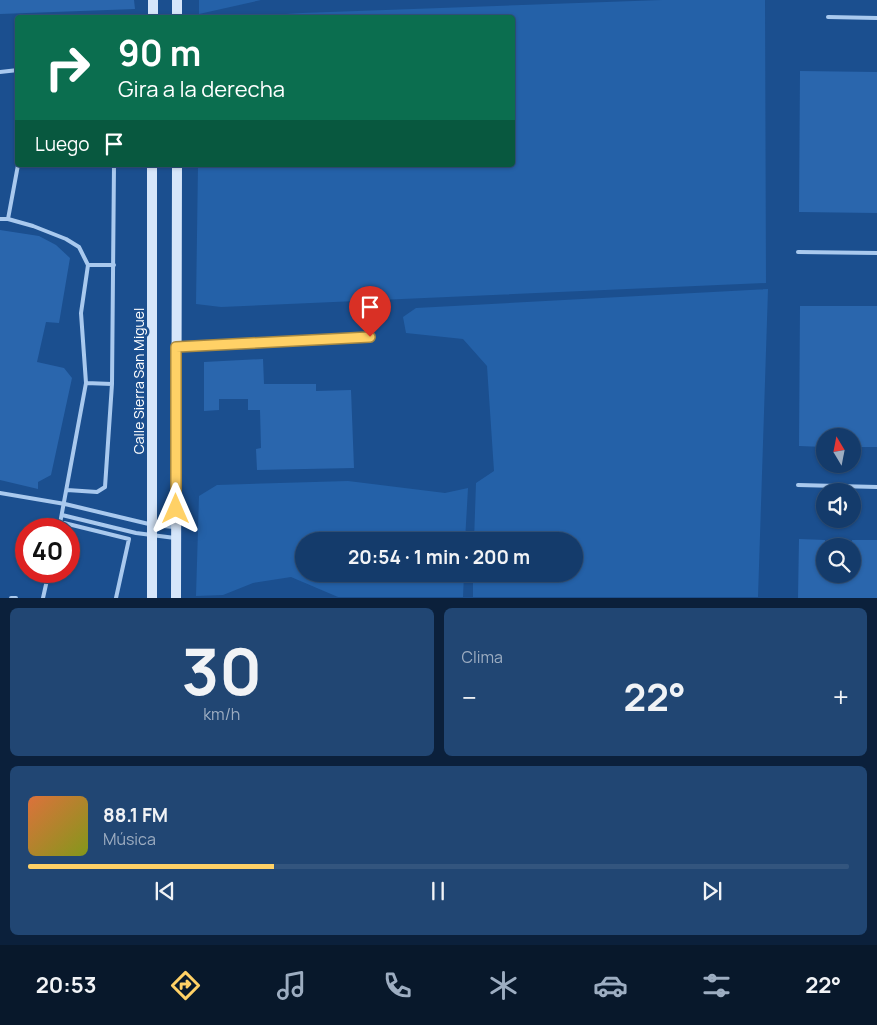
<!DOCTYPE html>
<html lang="es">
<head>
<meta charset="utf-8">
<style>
  :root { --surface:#143b6b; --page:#214673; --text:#f1f3f6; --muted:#9dadc1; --line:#33557e; --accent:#ffd166 }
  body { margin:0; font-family:Manrope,sans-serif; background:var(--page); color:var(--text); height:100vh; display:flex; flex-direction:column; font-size:19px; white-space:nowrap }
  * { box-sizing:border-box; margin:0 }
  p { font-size:16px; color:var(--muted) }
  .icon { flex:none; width:28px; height:28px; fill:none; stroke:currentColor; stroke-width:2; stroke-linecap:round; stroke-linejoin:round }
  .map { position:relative; height:598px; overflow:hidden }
  .details { display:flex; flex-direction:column; gap:10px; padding:10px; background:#0b203b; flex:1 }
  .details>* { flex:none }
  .guide { position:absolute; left:15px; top:15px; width:500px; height:152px; border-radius:5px; box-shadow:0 1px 4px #0004,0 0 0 1px var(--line); background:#0b6e4f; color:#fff; overflow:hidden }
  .needle { width:32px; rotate:350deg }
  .controls { position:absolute; left:816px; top:428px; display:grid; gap:10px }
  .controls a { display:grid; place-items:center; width:45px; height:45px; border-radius:50%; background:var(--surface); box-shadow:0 1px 4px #0004,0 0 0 1px var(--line); font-size:25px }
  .speed { position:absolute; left:15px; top:518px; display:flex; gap:10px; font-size:25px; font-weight:700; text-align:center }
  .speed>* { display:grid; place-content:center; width:65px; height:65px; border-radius:50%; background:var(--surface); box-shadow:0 1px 4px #0004,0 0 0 1px var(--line); line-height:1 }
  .speed .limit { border:8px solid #d22; background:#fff; color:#111 }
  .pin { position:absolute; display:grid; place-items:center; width:42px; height:42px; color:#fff; margin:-51px -21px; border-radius:50% 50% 50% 0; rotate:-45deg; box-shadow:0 0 5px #0007 }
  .pin .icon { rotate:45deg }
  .me { position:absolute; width:55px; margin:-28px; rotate:0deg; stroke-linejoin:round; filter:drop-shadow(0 0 4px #0008) }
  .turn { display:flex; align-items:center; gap:18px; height:105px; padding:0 20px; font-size:22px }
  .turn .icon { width:65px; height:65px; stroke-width:2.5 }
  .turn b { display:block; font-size:35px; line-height:42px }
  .then { display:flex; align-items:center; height:48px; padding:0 20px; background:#0003; gap:10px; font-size:19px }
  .big { font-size:38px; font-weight:700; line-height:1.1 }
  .details .tile { flex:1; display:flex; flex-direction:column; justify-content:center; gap:8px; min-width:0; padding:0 18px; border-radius:8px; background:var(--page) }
  .details .dial { align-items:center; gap:0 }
  .dial b { font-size:65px; line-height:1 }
  .song { display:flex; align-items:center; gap:15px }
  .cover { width:60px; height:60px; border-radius:8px; background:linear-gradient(135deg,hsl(20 70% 55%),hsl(70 70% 35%)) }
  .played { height:5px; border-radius:2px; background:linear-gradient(90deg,var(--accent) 30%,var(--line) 30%) }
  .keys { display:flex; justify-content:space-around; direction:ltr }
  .heat { display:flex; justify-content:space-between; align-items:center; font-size:28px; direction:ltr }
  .details .tiles { flex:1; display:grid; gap:10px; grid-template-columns:1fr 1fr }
  .tile:last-child { grid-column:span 2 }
  .trip { position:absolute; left:295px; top:532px; width:288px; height:50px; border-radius:25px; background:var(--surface); box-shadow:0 1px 4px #0004,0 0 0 1px var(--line); font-weight:700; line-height:50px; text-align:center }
  .tab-bar { display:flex; height:80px; justify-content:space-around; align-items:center; background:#08182b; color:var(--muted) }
  .tab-bar .icon { width:35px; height:35px }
  .tab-bar .active { color:var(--accent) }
  .tab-bar b { font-size:22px; color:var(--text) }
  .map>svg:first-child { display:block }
</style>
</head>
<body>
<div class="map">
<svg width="877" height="598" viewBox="0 0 877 598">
  <rect width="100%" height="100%" fill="#1b4f8f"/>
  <path fill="#2461a8" d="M199 0H261L199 14Z
    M662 0H765L766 283 221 307 196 304 198 165H512V18L240 17 302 13Z
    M768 289 758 597H473V574H574V541H474L476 483 494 471 487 366 463 339 406 333 403 317 416 308Z
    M348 481 445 493 468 488 465 541H304V574H464L463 597H338L291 577 253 583 223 595 196 596 199 496 217 485Z"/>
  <path fill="#2a66ad" d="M0 0H134L135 9 0 14Z
    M800 71 877 72V213L799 212Z
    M0 230 39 236 56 245 70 258 59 323 46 322 37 362 64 368 72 378 51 475 38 482V489L0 480Z
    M800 306H877V447H852V436H825V447L799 446Z
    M263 359 264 384H316V391L351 390 354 468 257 470 256 449 261 448 260 410H248V399H219V410L204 411V362Z
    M799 539 825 540V574H852V540H877V598H798Z"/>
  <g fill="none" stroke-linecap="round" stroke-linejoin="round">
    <path stroke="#a9c9ee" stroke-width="4" d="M828 17 877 18
      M0 72 18 70
      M0 219H8L33 226 66 239 79 247 88 265 81 313 86 383 59 529
      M8 219 18 165
      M798 252 877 253
      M88 265H114
      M179 347 370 337
      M86 383 112 384
      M798 485 877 487
      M67 490 97 492 105 487 112 384 114 165
      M0 493 65 504 153 525 174 527
      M62 515 136 533 175 538
      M60 522 129 539 116 598
      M11 598H16
      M43 598 49 571"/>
    <path stroke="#d6e6fa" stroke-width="10" d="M153 18V0
      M177 18V0
      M152 598V165
      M176 598 177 165"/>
  </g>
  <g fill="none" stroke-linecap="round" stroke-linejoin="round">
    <g stroke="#a68842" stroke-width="12">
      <path id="route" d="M176 509V347L370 337"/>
    </g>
    <use href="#route" stroke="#ffd166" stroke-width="9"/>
  </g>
  <g text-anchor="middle" stroke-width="5" stroke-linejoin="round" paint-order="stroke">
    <g font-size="14" fill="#fff" stroke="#1b4f8f">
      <text transform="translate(139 381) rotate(-90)" y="5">Calle Sierra San Miguel</text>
    </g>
  </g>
</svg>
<div class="controls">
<a><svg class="needle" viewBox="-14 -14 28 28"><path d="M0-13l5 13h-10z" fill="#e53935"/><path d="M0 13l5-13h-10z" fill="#9dadc1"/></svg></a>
<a><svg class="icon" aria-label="sound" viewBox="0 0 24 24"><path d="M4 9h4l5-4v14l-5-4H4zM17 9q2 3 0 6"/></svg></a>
<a><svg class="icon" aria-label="search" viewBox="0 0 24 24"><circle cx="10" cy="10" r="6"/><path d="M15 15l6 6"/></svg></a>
</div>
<div class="speed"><div class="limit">40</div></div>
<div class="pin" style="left:370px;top:337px;background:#d93025"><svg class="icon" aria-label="arrive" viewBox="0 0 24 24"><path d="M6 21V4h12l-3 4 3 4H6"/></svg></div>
<svg class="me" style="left:176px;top:509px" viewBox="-20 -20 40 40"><path d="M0-17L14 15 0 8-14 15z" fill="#ffd166" stroke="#fff" stroke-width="4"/></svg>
<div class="trip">20:54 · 1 min · 200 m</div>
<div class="guide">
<div class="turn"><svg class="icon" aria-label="right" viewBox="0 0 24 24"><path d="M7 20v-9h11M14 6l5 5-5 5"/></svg><div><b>90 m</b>Gira a la derecha</div></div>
<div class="then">Luego<svg class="icon" aria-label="arrive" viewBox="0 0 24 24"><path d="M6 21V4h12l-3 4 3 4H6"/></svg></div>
</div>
</div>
<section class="details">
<div class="tiles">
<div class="tile dial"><b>30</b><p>km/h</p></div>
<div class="tile"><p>Clima</p>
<div class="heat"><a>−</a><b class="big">22°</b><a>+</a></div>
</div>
<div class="tile">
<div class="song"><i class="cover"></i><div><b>88.1 FM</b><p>Música</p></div></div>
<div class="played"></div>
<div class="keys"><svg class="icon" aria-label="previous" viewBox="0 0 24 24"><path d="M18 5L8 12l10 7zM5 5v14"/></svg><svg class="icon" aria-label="pause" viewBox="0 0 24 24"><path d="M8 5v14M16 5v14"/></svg><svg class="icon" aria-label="next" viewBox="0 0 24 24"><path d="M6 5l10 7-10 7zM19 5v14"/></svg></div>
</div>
</div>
</section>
<nav class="tab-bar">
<b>20:53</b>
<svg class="icon active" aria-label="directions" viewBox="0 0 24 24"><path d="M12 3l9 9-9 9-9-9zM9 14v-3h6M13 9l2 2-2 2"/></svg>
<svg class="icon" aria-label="music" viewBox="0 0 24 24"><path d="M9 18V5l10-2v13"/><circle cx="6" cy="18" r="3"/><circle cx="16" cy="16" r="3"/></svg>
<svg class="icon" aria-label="phone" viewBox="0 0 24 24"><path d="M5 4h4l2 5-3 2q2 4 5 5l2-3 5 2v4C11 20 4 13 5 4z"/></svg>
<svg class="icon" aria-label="climate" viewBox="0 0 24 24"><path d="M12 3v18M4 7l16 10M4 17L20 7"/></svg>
<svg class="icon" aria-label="car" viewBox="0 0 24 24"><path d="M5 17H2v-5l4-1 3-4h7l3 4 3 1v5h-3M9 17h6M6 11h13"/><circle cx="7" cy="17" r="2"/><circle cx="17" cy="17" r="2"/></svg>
<svg class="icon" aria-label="filters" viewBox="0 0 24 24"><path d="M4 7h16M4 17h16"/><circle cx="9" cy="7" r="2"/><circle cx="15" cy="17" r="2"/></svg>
<b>22°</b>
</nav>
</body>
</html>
